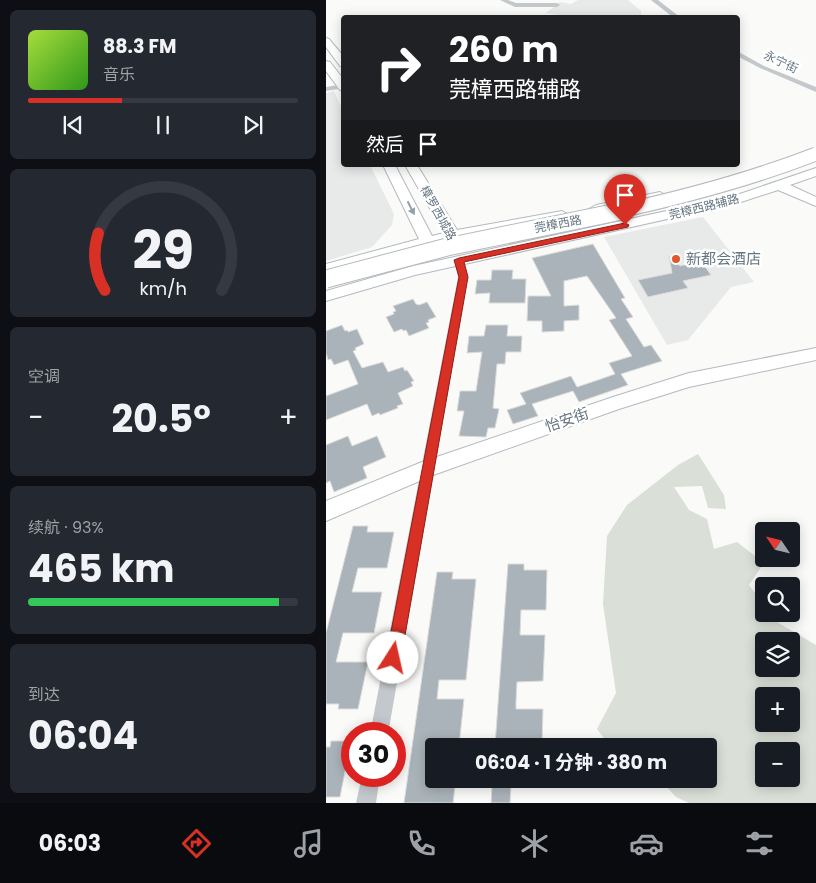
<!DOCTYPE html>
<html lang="zh">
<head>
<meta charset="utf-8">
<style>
  :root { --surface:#171b24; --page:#242831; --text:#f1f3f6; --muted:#9ea1a6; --line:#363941; --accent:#d93025 }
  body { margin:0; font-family:Poppins,"Noto Sans SC",sans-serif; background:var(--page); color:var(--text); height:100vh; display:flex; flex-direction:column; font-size:19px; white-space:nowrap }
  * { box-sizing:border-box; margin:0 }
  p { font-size:16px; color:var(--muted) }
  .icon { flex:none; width:28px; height:28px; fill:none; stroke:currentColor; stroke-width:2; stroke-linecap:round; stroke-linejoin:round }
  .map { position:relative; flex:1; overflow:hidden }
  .sheet { display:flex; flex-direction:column; gap:10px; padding:10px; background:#0d0f14; width:326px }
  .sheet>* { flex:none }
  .hud { position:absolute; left:15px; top:15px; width:399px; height:152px; border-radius:5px; box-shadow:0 2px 12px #0003; background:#202124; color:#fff; overflow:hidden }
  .needle { width:32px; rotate:305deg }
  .controls { position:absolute; left:429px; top:522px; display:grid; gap:10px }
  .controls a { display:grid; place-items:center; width:45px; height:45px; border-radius:5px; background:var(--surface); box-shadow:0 2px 12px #0003; font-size:25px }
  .speed { position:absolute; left:15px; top:722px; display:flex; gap:10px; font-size:25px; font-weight:700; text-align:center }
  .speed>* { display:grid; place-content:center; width:65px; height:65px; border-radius:50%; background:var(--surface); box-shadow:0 2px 12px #0003; line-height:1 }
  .speed .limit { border:8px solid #d22; background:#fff; color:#111 }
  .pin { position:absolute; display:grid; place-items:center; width:42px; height:42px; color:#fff; margin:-51px -21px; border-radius:50% 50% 50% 0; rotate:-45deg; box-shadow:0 0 5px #0007 }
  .pin .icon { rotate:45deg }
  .me { position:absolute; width:55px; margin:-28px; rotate:10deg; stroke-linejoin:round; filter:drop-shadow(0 0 4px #0008) }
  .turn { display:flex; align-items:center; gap:18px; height:105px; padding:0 25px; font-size:22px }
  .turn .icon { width:65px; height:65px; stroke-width:2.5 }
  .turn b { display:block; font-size:35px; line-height:42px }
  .then { display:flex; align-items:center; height:48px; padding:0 25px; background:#0003; gap:10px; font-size:19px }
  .big { font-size:38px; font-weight:700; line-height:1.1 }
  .sheet .widget { flex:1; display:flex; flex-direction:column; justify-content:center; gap:8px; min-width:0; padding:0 18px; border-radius:8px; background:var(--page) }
  .sheet .dial { align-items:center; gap:0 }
  .dial svg { height:130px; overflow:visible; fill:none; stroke:var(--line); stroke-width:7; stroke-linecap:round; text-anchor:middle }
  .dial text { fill:var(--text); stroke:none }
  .song { display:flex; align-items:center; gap:15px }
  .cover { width:60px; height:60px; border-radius:8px; background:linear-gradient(135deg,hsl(80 70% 55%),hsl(110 70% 35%)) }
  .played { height:5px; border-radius:2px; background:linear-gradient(90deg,var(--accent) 35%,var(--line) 35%) }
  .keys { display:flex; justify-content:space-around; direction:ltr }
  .heat { display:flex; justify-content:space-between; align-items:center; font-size:28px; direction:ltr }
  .charge { height:8px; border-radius:4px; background:linear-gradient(90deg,#34c759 93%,var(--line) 0) }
  .trip { position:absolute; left:99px; top:738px; width:292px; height:50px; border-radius:5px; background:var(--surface); box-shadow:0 2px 12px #0003; font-weight:700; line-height:50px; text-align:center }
  .menu { display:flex; height:80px; justify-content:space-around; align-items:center; background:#090b0e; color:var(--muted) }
  .menu .icon { width:35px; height:35px }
  .menu .on { color:var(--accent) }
  .menu b { font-size:22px; color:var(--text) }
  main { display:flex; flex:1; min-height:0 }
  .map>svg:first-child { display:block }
</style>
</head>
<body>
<main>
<section class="sheet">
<div class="widget">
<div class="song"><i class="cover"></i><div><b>88.3 FM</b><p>音乐</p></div></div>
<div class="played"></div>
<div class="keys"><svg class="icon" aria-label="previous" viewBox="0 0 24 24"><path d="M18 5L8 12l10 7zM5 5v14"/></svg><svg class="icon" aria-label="pause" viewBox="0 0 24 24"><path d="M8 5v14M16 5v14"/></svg><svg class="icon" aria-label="next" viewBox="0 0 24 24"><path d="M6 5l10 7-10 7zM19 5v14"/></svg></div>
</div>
<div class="widget dial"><svg viewBox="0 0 100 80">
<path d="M14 69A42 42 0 1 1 86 69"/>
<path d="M14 69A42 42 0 0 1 10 34" stroke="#d93025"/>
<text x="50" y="56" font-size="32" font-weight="700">29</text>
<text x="50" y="72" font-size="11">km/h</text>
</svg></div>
<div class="widget"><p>空调</p>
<div class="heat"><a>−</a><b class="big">20.5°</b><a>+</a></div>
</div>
<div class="widget"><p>续航 · 93%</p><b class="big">465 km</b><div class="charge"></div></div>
<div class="widget"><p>到达</p><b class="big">06:04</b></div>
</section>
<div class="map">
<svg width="490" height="803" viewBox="0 0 490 803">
  <rect width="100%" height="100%" fill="#fafaf8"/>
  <path fill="#e8e9e9" d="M252 0H302L315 11V17H247L220 13 234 2 245 4Z
    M8 91 17 111 18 165H44L68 214 66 225 46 247 0 261V93Z
    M377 217 428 282 405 287 362 340 341 345 278 237Z"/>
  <path fill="#dadfd7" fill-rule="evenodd" d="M372 454 398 495 400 509 382 508 376 486 348 487 363 510 381 519 388 549 411 542 438 563 423 585 437 604 438 614H445L451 622 490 645V803H363L350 797 333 779H382V746H284L271 729 290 693 277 604 281 536 301 505 352 465ZM438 641H465V669H438ZM438 696H465V724H438ZM438 751H465V779H438Z"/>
  <path fill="#aab3b9" stroke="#dcdcda" d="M267 244 299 298 295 299 307 317 300 319 318 347 325 345 336 361 295 374 302 385 253 402 247 391 206 404 212 416 187 424 181 410 200 404 194 393 245 376 251 387 272 380 289 374 283 363 306 356 283 320 290 318 261 276 238 281V306L253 305V320L238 321V331L216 332V321H201L202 296H225L206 258Z
    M343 256 354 266 375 261 385 275 357 281 362 288 322 297 312 280 346 273Z
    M166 270H187L186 279H200L199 303H163L164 293 149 294 151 280H165Z
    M87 299 90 304 93 305 101 302 110 317 102 320 103 322 100 323 103 328 83 336 80 330 77 331 76 329 68 332 60 317 68 314 67 312 70 311 67 306Z
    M16 325 19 331 21 330 22 332 31 329 38 344 29 348 30 350 27 351 36 368 57 362 62 372 77 367 79 371 81 370 88 381 85 382 87 386 72 393 77 404 71 406 72 408 54 415 53 413 46 416 41 404 0 420V396L32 384 22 360 8 365 5 359 2 360 0 353V331Z
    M160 325H182L181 336H196L195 352H180L179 364H171L167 408 173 409 169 428H162L160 437 133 436 138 411H131L134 391H150L156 352 141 353 143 336H158Z
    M22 436 26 446 51 436 60 457 37 467 41 478 8 492 4 481 0 483V445Z
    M27 526H42L41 532H68L61 568H32L26 592H56L48 633H17L10 662H42L32 709H12L13 704H0V633Z
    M182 564H198V570H221L220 610H195L194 635H219L217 681 191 682 190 701V709H217L216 746H169Z
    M111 572H127L126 579H150L140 680H113L111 699H138L133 746H105L101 779H130L127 803H78Z
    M5 741H25L14 797H0V747H4Z
    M166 786H185L184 803H165Z"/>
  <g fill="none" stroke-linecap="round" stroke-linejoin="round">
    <g stroke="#b3babf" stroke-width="2">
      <path id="secondary" d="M0 38 3 39 18 57V67L14 66 0 47Z
        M0 61 4 62 18 80V91L14 90 0 71Z
        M57 165H69L106 236 118 233 79 165H91L131 230 236 211 243 215 236 219 135 238 137 247 135 250H125L121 241 115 243 120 248 118 251 113 253 100 247 0 274V264L93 239Z
        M490 168V176L464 185 490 197V206L452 190 409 204 89 275 0 301V291L87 266 405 197Z
        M334 192 341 196 339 199 270 213 263 209 270 205Z
        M490 348V360L363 387 293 409 110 474 0 521V501L96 462 287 397 363 373Z"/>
    </g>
    <path fill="#c3c8cc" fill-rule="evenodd" d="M174 0H182L190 3H231L234 5 231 7H189Z
      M325 0H332L355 18H348Z
      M411 51 438 66 490 87V92L434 68 411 56Z
      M18 84V88L0 91V87Z
      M133 257 138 260 142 277 62 734H44L132 277 128 260Z
      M36 776H54L50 803H30Z"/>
    <use href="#secondary" fill="#fff" fill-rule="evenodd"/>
    <g stroke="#b5babe" stroke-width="15" stroke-linecap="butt">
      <path id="primary-bridge-far1" d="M285 213C355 198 423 180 490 154"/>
    </g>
    <g stroke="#b5babe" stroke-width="19" stroke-linecap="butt">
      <path id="primary-bridge" d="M0 279 121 247 291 212"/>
    </g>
    <use href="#primary-bridge-far1" stroke="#fff" stroke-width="13"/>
    <use href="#primary-bridge" stroke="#fff" stroke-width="17"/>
  </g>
  <defs><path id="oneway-solid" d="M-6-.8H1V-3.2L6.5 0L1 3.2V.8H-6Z" transform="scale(1.25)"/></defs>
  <use fill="#939fa8" href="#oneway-solid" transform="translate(85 208) rotate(63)"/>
  <path fill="#d93025" stroke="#8d1f18" d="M299 223 303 225 302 227 138 262 142 277 75 658 73 663 67 666 62 663 60 658 133 277 128 260 133 258Z"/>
  <circle fill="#e4572e" stroke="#fff" stroke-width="2" cx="350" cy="259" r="5"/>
  <g text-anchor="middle" stroke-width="5" stroke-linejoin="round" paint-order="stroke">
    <g font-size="12" fill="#657683" stroke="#fff">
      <text transform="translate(455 62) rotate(25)" y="4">永宁街</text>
      <text transform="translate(378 207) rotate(-14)" y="4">莞樟西路辅路</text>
      <text transform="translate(112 213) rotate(61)" y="4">樟罗西城路</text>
      <text transform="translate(232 224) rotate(-11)" y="4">莞樟西路</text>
    </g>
    <g font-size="15" fill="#657683" stroke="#fff" text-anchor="start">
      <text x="360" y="264">新都会酒店</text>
    </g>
    <g font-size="15" fill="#657683" stroke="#fff">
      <text transform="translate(241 420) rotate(-19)" y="5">怡安街</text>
    </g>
  </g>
</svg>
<div class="controls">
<a><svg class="needle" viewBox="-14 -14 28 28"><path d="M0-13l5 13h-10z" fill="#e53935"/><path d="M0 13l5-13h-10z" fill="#9ea1a6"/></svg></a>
<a><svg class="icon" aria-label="search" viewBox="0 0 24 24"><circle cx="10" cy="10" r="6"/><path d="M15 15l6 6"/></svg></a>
<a><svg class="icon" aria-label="layers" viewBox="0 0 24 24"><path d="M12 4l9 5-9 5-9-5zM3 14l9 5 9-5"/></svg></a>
<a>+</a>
<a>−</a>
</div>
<div class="speed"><div class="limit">30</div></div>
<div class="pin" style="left:299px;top:225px;background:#d93025"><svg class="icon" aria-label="arrive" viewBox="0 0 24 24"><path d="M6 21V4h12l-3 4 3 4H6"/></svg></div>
<svg class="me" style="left:67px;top:658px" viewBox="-20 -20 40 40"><circle r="19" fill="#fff"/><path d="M0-13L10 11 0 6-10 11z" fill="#d93025"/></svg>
<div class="trip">06:04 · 1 分钟 · 380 m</div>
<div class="hud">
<div class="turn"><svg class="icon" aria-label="right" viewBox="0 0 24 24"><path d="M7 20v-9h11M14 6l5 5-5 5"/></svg><div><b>260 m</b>莞樟西路辅路</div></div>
<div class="then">然后<svg class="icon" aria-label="arrive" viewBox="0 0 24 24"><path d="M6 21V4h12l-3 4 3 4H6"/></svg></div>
</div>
</div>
</main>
<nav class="menu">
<b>06:03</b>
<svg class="icon on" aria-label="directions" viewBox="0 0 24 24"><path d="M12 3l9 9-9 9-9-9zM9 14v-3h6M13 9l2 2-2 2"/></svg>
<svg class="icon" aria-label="music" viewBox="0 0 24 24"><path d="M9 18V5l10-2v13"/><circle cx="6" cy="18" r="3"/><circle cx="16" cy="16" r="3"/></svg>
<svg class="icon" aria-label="phone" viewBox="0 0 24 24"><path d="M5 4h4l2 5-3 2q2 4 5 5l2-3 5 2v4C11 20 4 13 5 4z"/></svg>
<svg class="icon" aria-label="climate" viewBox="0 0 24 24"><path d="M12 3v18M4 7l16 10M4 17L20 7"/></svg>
<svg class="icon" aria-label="car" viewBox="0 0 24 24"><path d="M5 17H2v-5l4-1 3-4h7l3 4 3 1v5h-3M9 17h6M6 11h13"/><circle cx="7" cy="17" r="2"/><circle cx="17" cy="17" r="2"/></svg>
<svg class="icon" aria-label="filters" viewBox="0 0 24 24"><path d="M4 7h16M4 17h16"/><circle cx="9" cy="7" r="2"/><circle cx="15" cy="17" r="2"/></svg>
</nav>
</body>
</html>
